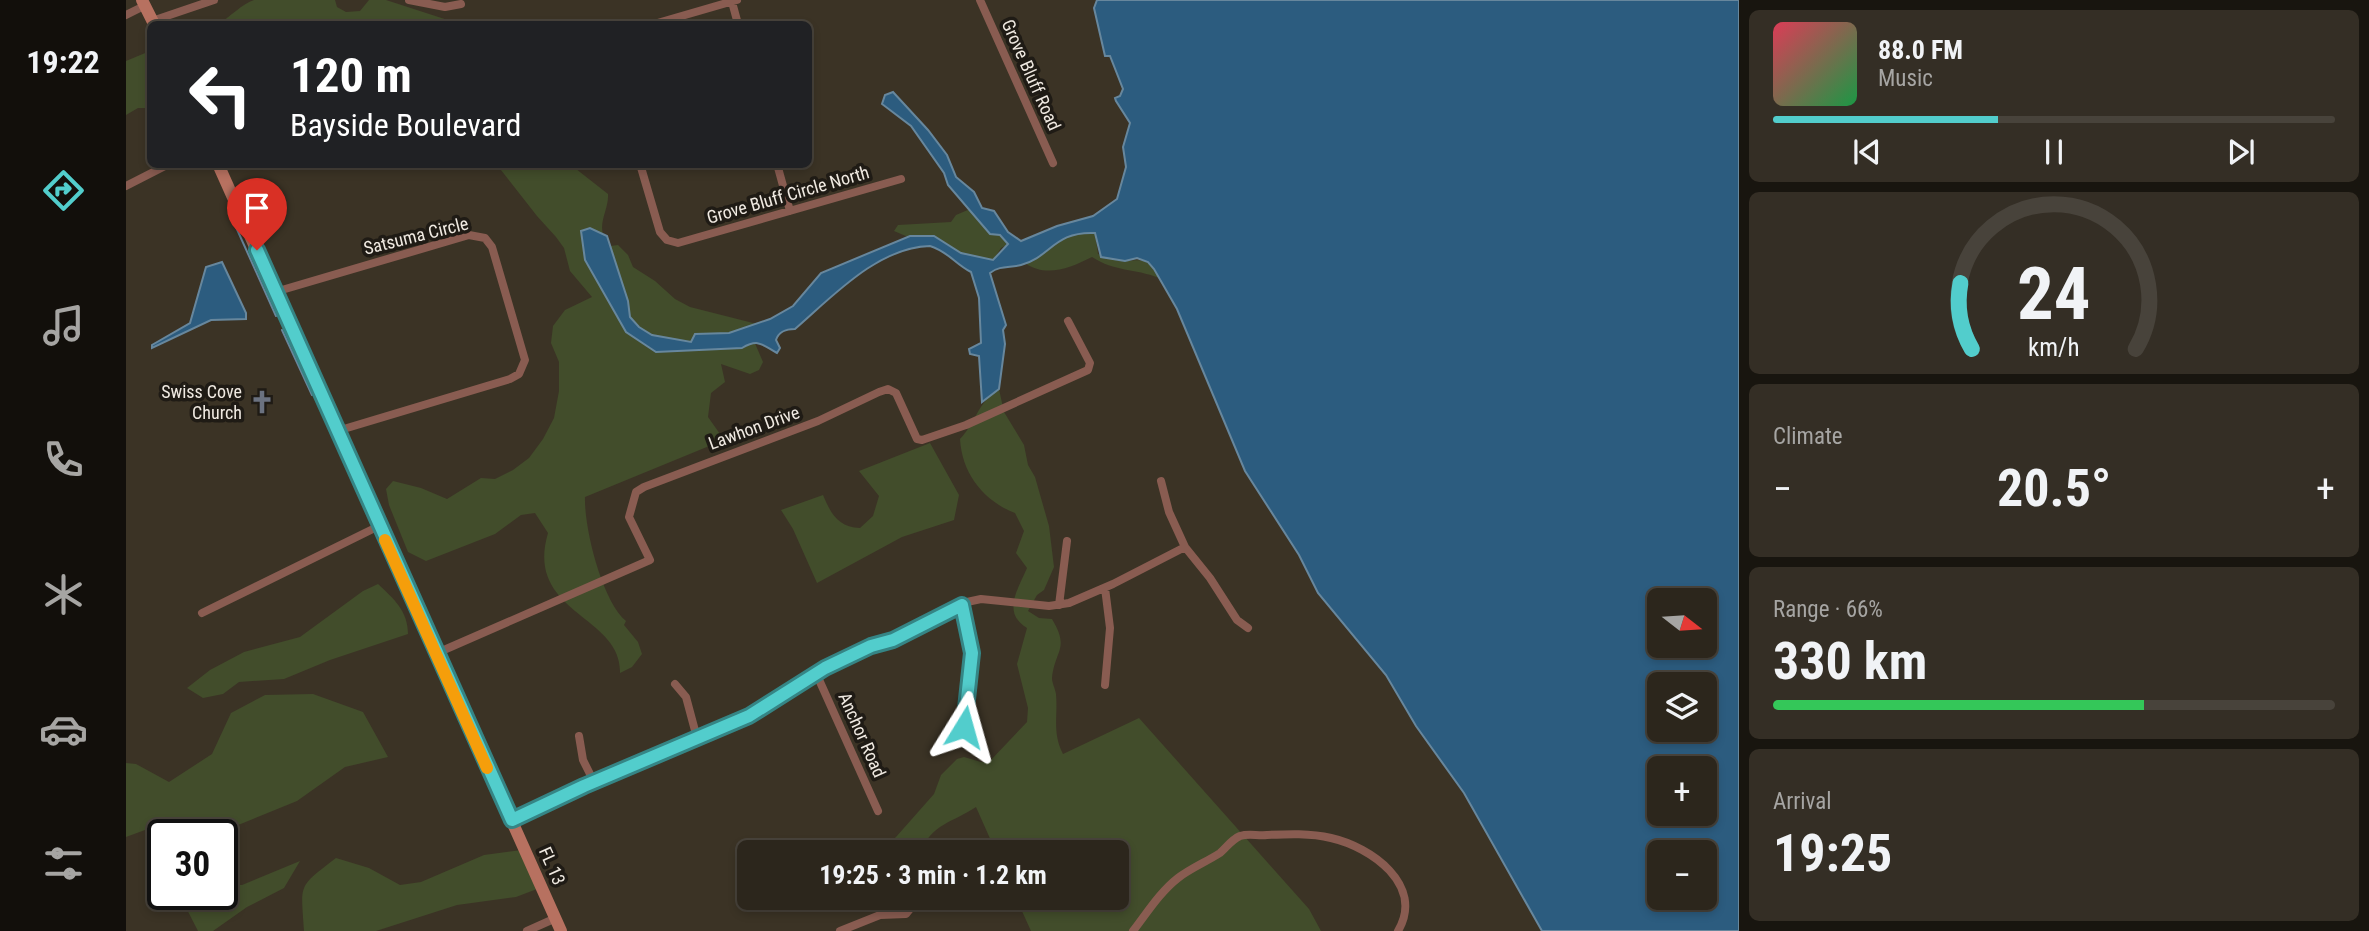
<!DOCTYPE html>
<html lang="en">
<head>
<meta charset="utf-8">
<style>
  :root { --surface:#2c261c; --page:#342e25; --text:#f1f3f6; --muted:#a6a5a3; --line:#48433b; --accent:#52cdcc }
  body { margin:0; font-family:"Roboto Condensed",sans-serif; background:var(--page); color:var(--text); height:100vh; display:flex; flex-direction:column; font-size:26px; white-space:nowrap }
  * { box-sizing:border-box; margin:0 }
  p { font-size:23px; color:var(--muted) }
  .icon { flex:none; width:38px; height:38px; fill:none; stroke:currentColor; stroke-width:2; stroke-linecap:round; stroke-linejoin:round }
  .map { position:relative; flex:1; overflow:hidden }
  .side { display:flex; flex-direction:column; gap:10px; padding:10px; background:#18150f; width:630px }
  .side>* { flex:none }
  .guide { position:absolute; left:21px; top:21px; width:665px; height:147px; border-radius:10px; box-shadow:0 4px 10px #0003,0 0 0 2px var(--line); background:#202124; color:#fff; overflow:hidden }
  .needle { width:46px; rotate:107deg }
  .fabs { position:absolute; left:1521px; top:588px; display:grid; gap:14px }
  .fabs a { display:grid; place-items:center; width:70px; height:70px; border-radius:10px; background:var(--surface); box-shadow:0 4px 10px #0003,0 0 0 2px var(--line); font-size:35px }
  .speed { position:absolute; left:21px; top:819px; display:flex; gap:14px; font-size:35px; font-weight:700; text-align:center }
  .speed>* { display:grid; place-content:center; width:91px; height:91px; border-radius:50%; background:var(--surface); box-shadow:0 4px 10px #0003,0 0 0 2px var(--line); line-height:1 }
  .speed .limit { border:4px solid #111; border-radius:10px; background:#fff; color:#111 }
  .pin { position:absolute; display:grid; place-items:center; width:60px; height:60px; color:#fff; margin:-72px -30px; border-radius:50% 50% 50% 0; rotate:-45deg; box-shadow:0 0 7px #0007 }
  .pin .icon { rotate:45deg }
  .me { position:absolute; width:77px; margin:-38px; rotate:8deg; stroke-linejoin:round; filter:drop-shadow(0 0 5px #0008) }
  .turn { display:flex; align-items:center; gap:24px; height:147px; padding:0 28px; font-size:32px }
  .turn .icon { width:91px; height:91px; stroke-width:2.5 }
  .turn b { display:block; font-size:49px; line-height:60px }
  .big { font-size:52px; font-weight:700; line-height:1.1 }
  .side .tile { flex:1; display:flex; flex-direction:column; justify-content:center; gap:10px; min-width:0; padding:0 24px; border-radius:10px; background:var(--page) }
  .side .dial { align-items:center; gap:0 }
  .dial svg { height:182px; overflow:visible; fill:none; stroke:var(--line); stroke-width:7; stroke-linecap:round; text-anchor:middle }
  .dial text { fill:var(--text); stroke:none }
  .song { display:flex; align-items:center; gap:21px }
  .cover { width:84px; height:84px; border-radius:10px; background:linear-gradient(135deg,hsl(350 70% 55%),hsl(140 70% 35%)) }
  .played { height:7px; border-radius:4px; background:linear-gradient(90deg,var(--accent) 40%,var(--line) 40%) }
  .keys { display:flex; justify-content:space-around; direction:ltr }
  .heat { display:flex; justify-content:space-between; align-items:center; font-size:38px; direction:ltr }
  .charge { height:10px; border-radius:5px; background:linear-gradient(90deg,#34c759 66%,var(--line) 0) }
  .trip { position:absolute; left:611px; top:840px; width:392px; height:70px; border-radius:10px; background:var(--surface); box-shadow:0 4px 10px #0003,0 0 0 2px var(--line); font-weight:700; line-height:70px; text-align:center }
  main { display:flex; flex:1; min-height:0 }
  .dock { display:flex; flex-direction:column; width:126px; justify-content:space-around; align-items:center; background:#120f0b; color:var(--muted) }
  .dock .icon { width:49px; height:49px }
  .dock .selected { color:var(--accent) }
  .dock b { font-size:32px; color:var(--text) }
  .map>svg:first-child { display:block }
</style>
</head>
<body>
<main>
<nav class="dock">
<b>19:22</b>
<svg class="icon selected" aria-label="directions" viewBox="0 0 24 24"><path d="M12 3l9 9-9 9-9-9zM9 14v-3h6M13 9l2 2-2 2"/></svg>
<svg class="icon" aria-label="music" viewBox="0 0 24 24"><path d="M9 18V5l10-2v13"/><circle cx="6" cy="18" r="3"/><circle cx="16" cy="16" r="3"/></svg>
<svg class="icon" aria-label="phone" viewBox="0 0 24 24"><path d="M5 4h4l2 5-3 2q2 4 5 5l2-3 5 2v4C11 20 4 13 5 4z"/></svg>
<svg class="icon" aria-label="climate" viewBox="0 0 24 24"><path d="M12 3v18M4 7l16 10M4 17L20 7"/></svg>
<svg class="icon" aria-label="car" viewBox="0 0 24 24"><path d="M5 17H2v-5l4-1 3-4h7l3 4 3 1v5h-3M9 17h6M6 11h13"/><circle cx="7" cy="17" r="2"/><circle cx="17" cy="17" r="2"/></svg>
<svg class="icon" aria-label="filters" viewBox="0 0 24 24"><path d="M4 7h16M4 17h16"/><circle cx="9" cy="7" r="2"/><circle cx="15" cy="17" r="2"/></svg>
</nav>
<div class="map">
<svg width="1613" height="931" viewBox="0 0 1613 931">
  <rect width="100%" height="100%" fill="#3b3325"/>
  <path fill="#424d2b" d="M128 0H209L211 7 220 12 234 11 243 0H260L334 24H92C103 18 117 3 128 0Z
    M24 51V108H12L0 115V61Z
    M371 165H445L482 194C483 208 473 221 477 234L464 228 459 260 500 332 530 352 616 348 628 341 637 362 633 370 624 374 595 364 599 382 585 393 582 417 594 434 593 442 459 497C458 528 476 601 500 621L498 625 512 642 516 654 506 667 494 673C496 615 398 614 422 533L409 513 395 515 369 534 300 561 282 552 263 505 260 489 267 481 295 488 321 499 355 478 369 479 387 470 403 458 417 439 428 418 433 391V362L425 343 427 326 439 310 466 297 444 271 438 248 430 237 411 216Z
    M844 209 864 234 874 235 883 244 875 248 867 260 835 253 808 236 782 237 768 231 772 225 825 222 830 215Z
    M953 232 969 233 972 254C980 256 992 262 1001 261 1020 259 1022 260 1033 278 1008 268 989 272 966 257 944 268 920 278 899 263L940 236Z
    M492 245 502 255 507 267 529 281 549 299 564 307 631 324 603 333 570 334 565 342 526 335 513 327 504 317 502 301 484 246Z
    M873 389 878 412 898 445 902 465 909 477 923 526 928 567 918 590 911 595 902 611 913 618 926 619C944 649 929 650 926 678 926 683 929 688 930 694 932 717 926 732 937 754L1013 718 1183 909 1195 931H905L890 898H990V852H870L850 807C826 823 807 823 794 852H752L770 837 808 794 815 775 831 759 838 757 855 762 864 761 901 722 902 708 891 664 901 628C875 613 893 587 901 568L890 553 898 531 889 513C858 501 836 474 834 439 851 421 851 403 873 389Z
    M804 443 833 495 828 520 776 537 691 583 667 529 655 510 697 495C705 514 712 527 734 528L747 516 753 496 733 471Z
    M252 584C268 599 282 611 282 634L204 660 158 679 113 682 97 694 77 698 61 688 84 670 118 652 174 637 237 591Z
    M187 694 237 712 262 757 219 767 171 801 100 830 96 836 37 835V863L19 830 0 837V763L10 764 43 782 86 754 105 713 139 695Z
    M396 850 411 889 390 897 331 905 250 931H178C175 883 171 888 210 858L243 868 274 885 295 882 358 855Z
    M174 861 158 888 121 907 87 931H72L53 894H96V885H116Z"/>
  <path fill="#2c5c7f" stroke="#67879d" stroke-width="2" fill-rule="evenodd" d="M971 0H1613V931H1416L1338 793 1290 726 1260 675 1192 593 1173 555 1119 471 1051 309 1028 269 1022 262 1011 258 999 261 975 257 969 233C928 231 925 257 895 265 884 268 874 265 864 273L880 325 877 330 879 344 873 389 856 402 853 356 844 354 843 349 855 343 853 298 845 272C829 264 823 252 804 246 752 247 706 297 669 329 660 329 653 331 650 340L654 348 651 353C636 345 633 338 616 348L530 352 500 332 459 260 455 231 464 228 481 236 502 301 504 317 513 327 526 335 565 342 569 334 603 333 644 319 667 306 695 273 784 236H808L835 253 867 260 882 244 874 235 864 234 822 185 818 173 785 126 756 104 759 95 767 92 802 130 821 155 830 177 848 192 856 208 868 211 882 232 895 241 931 226 967 216 991 199 1000 167 997 147 1004 123 990 101 989 98 994 96 997 89 984 56H979L968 8ZM1533 600H1578V646H1533ZM1533 684H1578V730H1533ZM1533 768H1578V814H1533ZM1533 852H1578V898H1533Z
    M96 262 120 313V319L85 320 26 348V345L64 323 80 267Z"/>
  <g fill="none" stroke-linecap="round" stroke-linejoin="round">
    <path stroke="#67879d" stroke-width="2" d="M105 216 150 316
      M156 330 186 395"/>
    <path stroke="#895c51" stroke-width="8" d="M283 0 319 7 335 4
      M854 0 927 163
      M606 2 612 24
      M0 15 18 6
      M26 21 88 0
      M528 24 611 0
      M514 164 534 232 541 240 552 243 775 179
      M651 164 664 211
      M0 186 43 164
      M149 292 343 235 359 238 366 247 399 360 393 374 384 379 211 431
      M1035 481 1043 512 1059 547 1084 578 1111 620 1122 628
      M836 605 847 653 838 727
      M933 605 941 541
      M76 613 253 526
      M311 653 524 560 503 517 510 492 518 487 692 421 753 392 762 389 770 393 791 439 796 440 840 425 962 370 964 363 942 321
      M690 673 752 811
      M549 684 560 697 571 738
      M979 685 984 628 979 588
      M453 736 457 760 468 782
      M386 820 458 786 623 716 699 668 745 646 779 635 841 602 855 599 923 606 943 603 987 584 1059 547
      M401 931 430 918
      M714 931 754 915 780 914 793 898
      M1007 931C1021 913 1034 892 1052 878 1065 868 1080 862 1094 853 1101 847 1105 840 1114 836 1123 833 1131 836 1141 835 1162 834 1184 833 1205 838 1245 847 1299 885 1272 931"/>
    <path stroke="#b77160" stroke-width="12" d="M16 0 28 24
      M92 164 435 931"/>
  </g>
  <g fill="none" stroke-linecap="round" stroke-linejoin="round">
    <g stroke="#358585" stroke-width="18">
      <path id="route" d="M131 250 386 820 458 786 623 716 699 668 745 646 767 640 836 605 846 653 838 727"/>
    </g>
    <use href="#route" stroke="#52cdcc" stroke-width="12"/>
    <path stroke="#f59e0b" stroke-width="12" d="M259 540 361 768"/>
  </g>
  <defs>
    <g id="church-bare" transform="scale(1.89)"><path d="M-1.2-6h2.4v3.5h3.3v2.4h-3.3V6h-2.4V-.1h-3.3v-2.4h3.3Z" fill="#6b7280" stroke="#1f1b15" stroke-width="2.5" paint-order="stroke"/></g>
  </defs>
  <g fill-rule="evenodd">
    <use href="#church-bare" x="136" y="402"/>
  </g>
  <g text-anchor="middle" stroke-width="7" stroke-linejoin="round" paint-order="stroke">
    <g font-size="18" fill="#f0eae2" stroke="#1f1b15">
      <text transform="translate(905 75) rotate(66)" y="6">Grove Bluff Road</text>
      <text transform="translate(662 195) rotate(-16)" y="6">Grove Bluff Circle North</text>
      <text transform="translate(290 236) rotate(-14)" y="6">Satsuma Circle</text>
      <text transform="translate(628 428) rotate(-20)" y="6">Lawhon Drive</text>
      <text transform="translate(736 735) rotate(66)" y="6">Anchor Road</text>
      <text transform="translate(426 866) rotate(66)" y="6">FL 13</text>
    </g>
    <g font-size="18" fill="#f0eae2" stroke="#1f1b15" text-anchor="end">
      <text x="116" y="398">Swiss Cove<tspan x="116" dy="21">Church</tspan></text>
    </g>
  </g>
</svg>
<div class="fabs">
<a><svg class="needle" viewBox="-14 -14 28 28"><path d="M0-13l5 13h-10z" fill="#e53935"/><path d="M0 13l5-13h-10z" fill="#a6a5a3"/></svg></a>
<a><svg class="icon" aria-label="layers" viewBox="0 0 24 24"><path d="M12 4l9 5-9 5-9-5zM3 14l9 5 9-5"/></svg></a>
<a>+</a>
<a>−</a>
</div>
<div class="speed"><div class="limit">30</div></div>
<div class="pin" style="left:131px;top:250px;background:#d93025"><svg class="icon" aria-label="arrive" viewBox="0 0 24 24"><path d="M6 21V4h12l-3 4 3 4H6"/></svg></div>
<svg class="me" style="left:838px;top:727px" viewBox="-20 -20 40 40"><path d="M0-17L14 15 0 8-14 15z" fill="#52cdcc" stroke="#fff" stroke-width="4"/></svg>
<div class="trip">19:25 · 3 min · 1.2 km</div>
<div class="guide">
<div class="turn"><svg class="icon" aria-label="left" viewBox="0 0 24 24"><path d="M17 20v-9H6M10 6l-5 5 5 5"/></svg><div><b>120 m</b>Bayside Boulevard</div></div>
</div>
</div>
<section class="side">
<div class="tile">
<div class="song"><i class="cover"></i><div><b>88.0 FM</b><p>Music</p></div></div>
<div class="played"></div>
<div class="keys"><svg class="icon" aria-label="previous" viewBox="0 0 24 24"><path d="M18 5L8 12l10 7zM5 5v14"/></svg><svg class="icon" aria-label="pause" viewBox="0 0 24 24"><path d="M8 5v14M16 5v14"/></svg><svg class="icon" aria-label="next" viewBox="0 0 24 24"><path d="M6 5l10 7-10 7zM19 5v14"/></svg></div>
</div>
<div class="tile dial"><svg viewBox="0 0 100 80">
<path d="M14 69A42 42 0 1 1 86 69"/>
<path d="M14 69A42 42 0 0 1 9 40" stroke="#52cdcc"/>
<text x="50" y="56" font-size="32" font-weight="700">24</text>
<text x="50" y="72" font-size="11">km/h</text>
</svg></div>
<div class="tile"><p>Climate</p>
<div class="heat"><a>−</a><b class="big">20.5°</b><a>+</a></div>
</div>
<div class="tile"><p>Range · 66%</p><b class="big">330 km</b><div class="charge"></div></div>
<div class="tile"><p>Arrival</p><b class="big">19:25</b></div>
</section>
</main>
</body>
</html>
